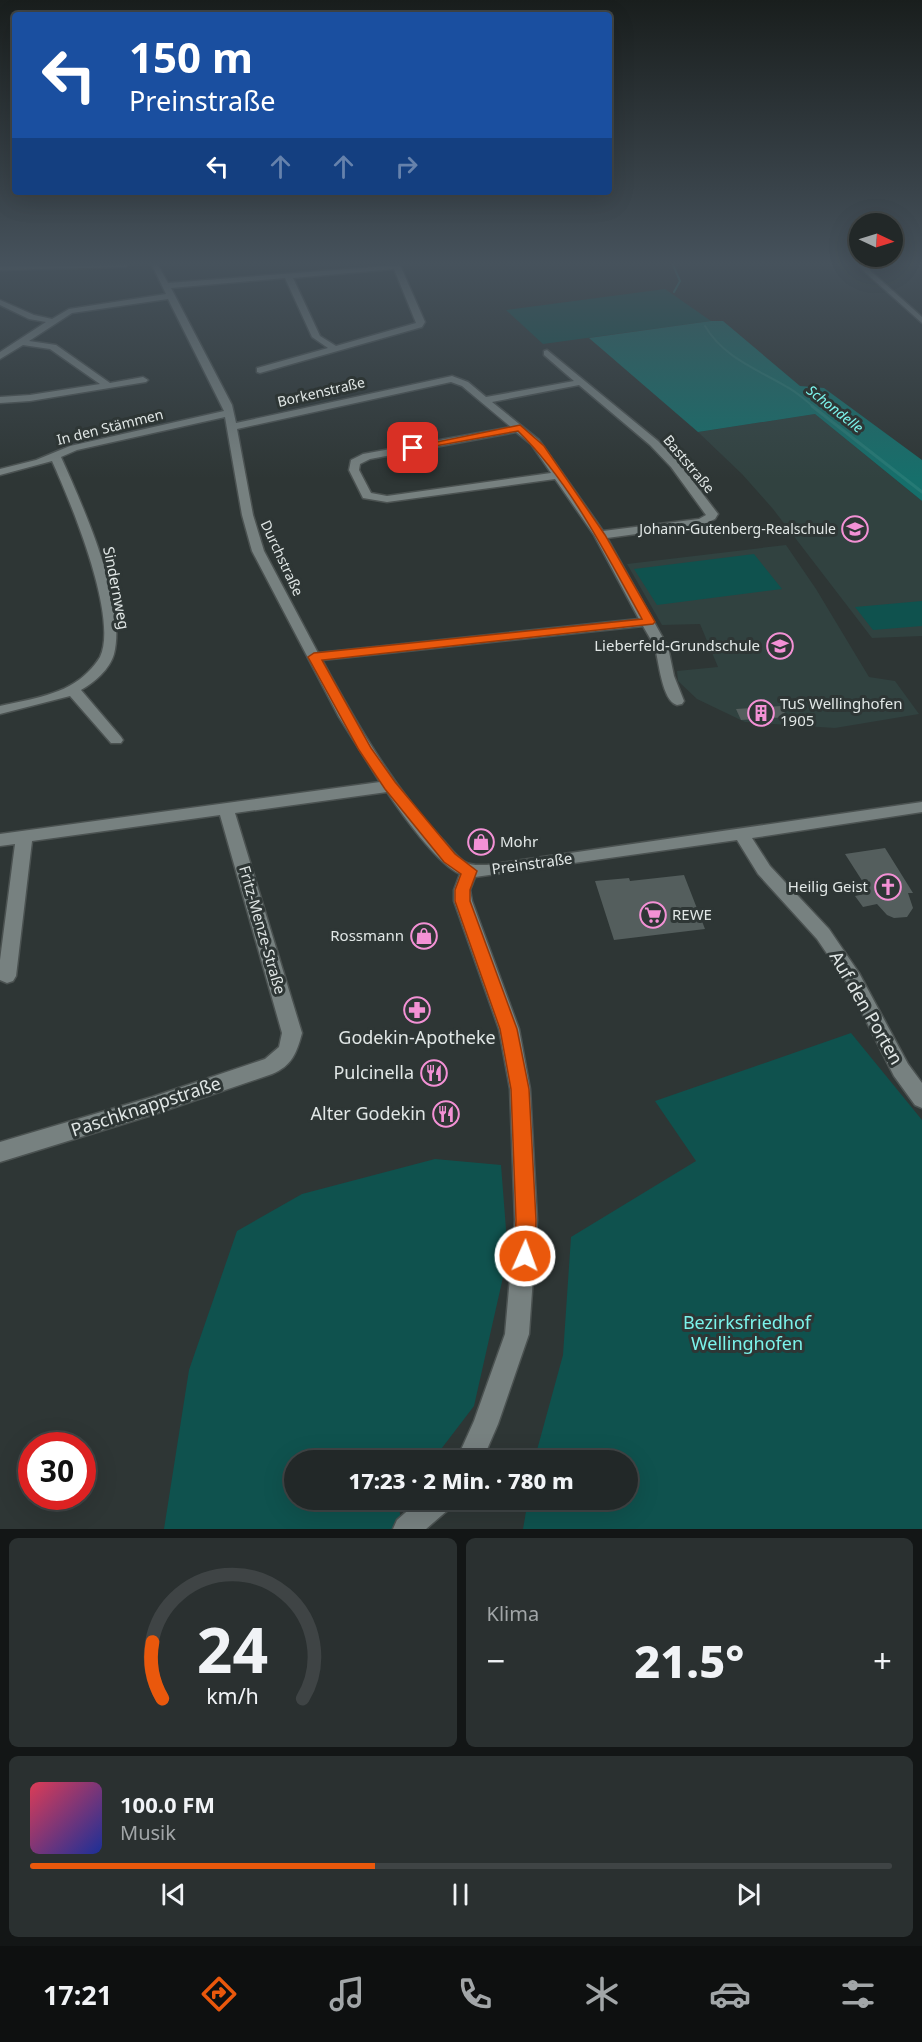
<!DOCTYPE html>
<html lang="de">
<head>
<meta charset="utf-8">
<style>
  :root { --surface:#222828; --page:#2a3030; --text:#f1f3f6; --muted:#a2a6a8; --line:#3f4445; --accent:#ea580c }
  body { margin:0; font-family:"Noto Sans",sans-serif; background:var(--page); color:var(--text); height:100vh; display:flex; flex-direction:column; font-size:22px; white-space:nowrap }
  * { box-sizing:border-box; margin:0 }
  p { font-size:20px; color:var(--muted) }
  .icon { flex:none; width:33px; height:33px; fill:none; stroke:currentColor; stroke-width:2; stroke-linecap:round; stroke-linejoin:round }
  .map { position:relative; height:1529px; overflow:hidden }
  .panel { display:flex; flex-direction:column; gap:9px; padding:9px; background:#131616; flex:1 }
  .panel>* { flex:none }
  .top-card { position:absolute; left:12px; top:12px; width:600px; height:183px; border-radius:6px; box-shadow:0 6px 24px #0002,0 0 0 2px var(--line); background:#1a4fa0; color:#fff; overflow:hidden }
  .needle { width:39px; rotate:94deg }
  .tools { position:absolute; left:849px; top:213px; display:grid; gap:12px }
  .tools a { display:grid; place-items:center; width:54px; height:54px; border-radius:50%; background:var(--surface); box-shadow:0 6px 24px #0002,0 0 0 2px var(--line); font-size:30px }
  .speed { position:absolute; left:18px; top:1432px; display:flex; gap:12px; font-size:30px; font-weight:700; text-align:center }
  .speed>* { display:grid; place-content:center; width:78px; height:78px; border-radius:50%; background:var(--surface); box-shadow:0 6px 24px #0002,0 0 0 2px var(--line); line-height:1 }
  .speed .limit { border:9px solid #d22; background:#fff; color:#111 }
  .pin { position:absolute; display:grid; place-items:center; width:51px; height:51px; color:#fff; margin:-26px; border-radius:12px; box-shadow:0 3px 9px #0006 }
  .me { position:absolute; width:66px; margin:-33px; rotate:2deg; stroke-linejoin:round; filter:drop-shadow(0 0 4px #0008) }
  .turn { display:flex; align-items:center; gap:21px; height:126px; padding:0 18px; font-size:27px }
  .turn .icon { width:78px; height:78px; stroke-width:2.5 }
  .turn b { display:block; font-size:42px; line-height:51px }
  .lanes { display:flex; align-items:center; height:57px; padding:0 18px; background:#0003; justify-content:center; gap:30px; direction:ltr }
  .lanes .off { opacity:.35 }
  .big { font-size:45px; font-weight:800; line-height:1.1 }
  .panel .card { flex:1; display:flex; flex-direction:column; justify-content:center; gap:9px; min-width:0; padding:0 21px; border-radius:9px; background:var(--page) }
  .panel .dial { align-items:center; gap:0 }
  .dial svg { height:156px; overflow:visible; fill:none; stroke:var(--line); stroke-width:7; stroke-linecap:round; text-anchor:middle }
  .dial text { fill:var(--text); stroke:none }
  .song { display:flex; align-items:center; gap:18px }
  .cover { width:72px; height:72px; border-radius:9px; background:linear-gradient(135deg,hsl(350 70% 55%),hsl(230 70% 35%)) }
  .played { height:6px; border-radius:3px; background:linear-gradient(90deg,var(--accent) 40%,var(--line) 40%) }
  .keys { display:flex; justify-content:space-around; direction:ltr }
  .heat { display:flex; justify-content:space-between; align-items:center; font-size:33px; direction:ltr }
  .panel .tiles { flex:1; display:grid; gap:9px; grid-template-columns:1fr 1fr }
  .card:last-child { grid-column:span 2 }
  .trip { position:absolute; left:284px; top:1450px; width:354px; height:60px; border-radius:30px; background:var(--surface); box-shadow:0 6px 24px #0002,0 0 0 2px var(--line); font-weight:800; line-height:60px; text-align:center }
  .tab-bar { display:flex; height:96px; justify-content:space-around; align-items:center; background:#0e1010; color:var(--muted) }
  .tab-bar .icon { width:42px; height:42px }
  .tab-bar .current { color:var(--accent) }
  .tab-bar b { font-size:27px; color:var(--text) }
  .map>svg:first-child { display:block }
</style>
</head>
<body>
<div class="map">
<svg width="922" height="1529" viewBox="0 0 922 1529">
  <rect width="100%" height="100%" fill="#2e3635"/>
  <path fill="#314240" d="M815 414 922 501V636L872 638 773 509 742 474 698 432Z
    M786 545 816 589 869 677 895 681 919 714 835 728 745 722 697 699 678 681 677 671 718 667 700 624 662 625 627 564Z"/>
  <path fill="#0f524e" d="M665 289 711 321 543 344 506 310Z
    M754 554 782 589 657 605 634 569Z
    M922 601V626L873 630 855 607Z
    M851 1033 922 1120V1529H523L528 1500H627V1461H534L563 1355 571 1237 696 1161 655 1101Z
    M435 1159 501 1165 508 1255 474 1406 432 1461H294V1500H402L398 1504 403 1529H164L189 1370 237 1231 302 1194Z"/>
  <path fill="#166f6b" d="M711 321H723L800 386 824 388 922 460V501L815 414 698 432 589 338Z"/>
  <g fill="none" stroke-linecap="round" stroke-linejoin="round">
    <path stroke="#257a75" stroke-width="2" d="M673 265 680 281 674 292
      M705 326C724 358 757 369 787 387 797 392 805 400 814 407"/>
    <path stroke="#257a75" stroke-width="3" d="M812 406 922 492"/>
  </g>
  <path fill="#545e5d" d="M781 706 787 717 741 720 736 709Z
    M885 848 913 893H908L913 908 907 917 894 918 887 915 877 904 863 907 855 896 870 893 845 854Z
    M684 875 705 929 614 940 595 881 629 878 630 881Z"/>
  <g fill="none" stroke-linecap="round" stroke-linejoin="round">
    <g stroke="#4b5251" stroke-width="3">
      <path id="minor" d="M128 265 125 267 0 270V266Z
        M152 265H158L168 283 400 265 425 322 422 327 260 373 257 372V368L328 348 312 337 285 278 171 288 232 405 236 423 452 376 468 382 486 397 574 381 544 355V351L547 350 658 441 679 463 718 514 715 519 702 525 607 538 668 647 674 676 684 701 682 704 677 705C662 701 659 662 655 648 652 641 647 633 643 626L322 660C356 723 393 787 442 839 449 846 456 857 465 862 471 866 480 865 487 865L922 802V812L752 838 770 866 829 929 859 973 908 1064 922 1083V1108L915 1105 894 1076 847 983 817 939 758 874 737 840 475 877 470 890 472 901 519 1029 530 1089 537 1220 529 1334 498 1424 482 1461H456L474 1421 505 1334 515 1220 510 1089 499 1029 454 901V890L460 874C437 864 401 813 387 792L235 813 302 1033C297 1052 292 1066 272 1074L152 1115 0 1162V1142L152 1097 265 1059 279 1047 282 1033 220 815 32 841 16 976 13 981 7 983 0 980V960L15 844 0 846V834L380 782 339 717 252 551 242 515 225 417 77 450 61 457C82 504 127 603 114 654 110 669 94 683 81 690L121 737 123 740 121 743H111L70 696 0 714V706C30 699 66 695 88 672 92 668 97 662 100 657 119 617 70 501 52 461L0 475V469L36 460 70 446 224 411 168 299 72 313 29 341 56 345 110 383 143 377 148 380 146 382 30 401 0 403V397L30 395 100 384 50 349 23 345 0 359V352L46 322 29 319 0 305V300L34 315 52 319 69 309 166 294ZM394 269 416 323 336 346 320 336 293 278ZM451 382 462 386 511 427 363 454 351 460 349 470 363 498 387 502 555 479 594 535 639 619 318 653 264 551 253 515 237 429ZM579 385 650 445 671 467 706 515 699 519 603 531 539 440 492 402ZM516 432 531 444 551 473 387 496 371 493 359 470 360 464 370 459Z
        M857 265H864L922 317V323Z
        M420 1500H453L449 1509 426 1529H393L397 1520Z"/>
    </g>
    <use href="#minor" fill="#778180" fill-rule="evenodd"/>
  </g>
  <linearGradient id="sky" x2="0" y2="1"><stop stop-color="#191e1d"/><stop offset="0.55" stop-color="#46525c"/><stop offset="1" stop-color="#46525c" stop-opacity="0"/></linearGradient>
  <rect width="922" height="479" fill="url(#sky)"/>
  <path fill="#ea580c" stroke="#983908" stroke-width="1.5" d="M520 425 544 446 605 535 655 622 653 624 322 660 371 748 395 782 455 854 477 871 470 890V901L517 1029 529 1089 536 1220 535 1256 532 1264 525 1267 517 1264 514 1256 516 1220 511 1089 500 1029 455 901V890L461 874 444 862 385 789 359 750 308 657 314 653 642 619C606 554 571 483 518 431L413 450 408 448Z"/>
  <defs>
    <g id="school-ring" transform="scale(1.35)"><circle r="9.5" fill="#2e3635" stroke="#f391d5" stroke-width="1.5"/><path d="M0-5L7-2L0 1L-7-2ZM-4 1L0 2.5L4 1V4Q0 6-4 4Z" fill="#f391d5"/></g>
    <g id="building-ring" transform="scale(1.35)"><circle r="9.5" fill="#2e3635" stroke="#f391d5" stroke-width="1.5"/><path d="M-4-6H4V6H1V3H-1V6H-4ZM-2.5-4.3h1.7v1.8h-1.7ZM.8-4.3h1.7v1.8H.8ZM-2.5-1h1.7V.8h-1.7ZM.8-1h1.7V.8H.8Z" fill="#f391d5"/></g>
    <g id="shop-ring" transform="scale(1.35)"><circle r="9.5" fill="#2e3635" stroke="#f391d5" stroke-width="1.5"/><path d="M-5-2.5h2.3a2.7 3.5 0 0 1 5.4 0H5L5.5 6h-11ZM-1.5-2.5h3a1.5 2.3 0 0 0-3 0Z" fill="#f391d5"/></g>
    <g id="church-ring" transform="scale(1.35)"><circle r="9.5" fill="#2e3635" stroke="#f391d5" stroke-width="1.5"/><path d="M-1.2-6h2.4v3.5h3.3v2.4h-3.3V6h-2.4V-.1h-3.3v-2.4h3.3Z" fill="#f391d5"/></g>
    <g id="supermarket-ring" transform="scale(1.35)"><circle r="9.5" fill="#2e3635" stroke="#f391d5" stroke-width="1.5"/><path d="M-6-5.5h2.5l.6 2H6L4.5 2H-2.5L-4.4-4H-6ZM-1.5 3.2a1.3 1.3 0 1 0 .1 0ZM3 3.2a1.3 1.3 0 1 0 .1 0Z" fill="#f391d5"/></g>
    <g id="pharmacy-ring" transform="scale(1.35)"><circle r="9.5" fill="#2e3635" stroke="#f391d5" stroke-width="1.5"/><path d="M-2-6h4v4h4v4h-4v4h-4v-4h-4v-4h4Z" fill="#f391d5"/></g>
    <g id="restaurant-ring" transform="scale(1.35)"><circle r="9.5" fill="#2e3635" stroke="#f391d5" stroke-width="1.5"/><path d="M-5-6h1v4h1v-4h1v4h1v-4h1v5L-1.5 .5V6h-2V.5L-5-1ZM5-6V6H3V1.5H1.5Q1.5-4 5-6Z" fill="#f391d5"/></g>
  </defs>
  <g fill-rule="evenodd">
    <use href="#school-ring" x="855" y="529"/>
    <use href="#school-ring" x="780" y="646"/>
    <use href="#building-ring" x="761" y="713"/>
    <use href="#shop-ring" x="481" y="842"/>
    <use href="#church-ring" x="888" y="887"/>
    <use href="#supermarket-ring" x="653" y="915"/>
    <use href="#shop-ring" x="424" y="936"/>
    <use href="#pharmacy-ring" x="417" y="1010"/>
    <use href="#restaurant-ring" x="434" y="1073"/>
    <use href="#restaurant-ring" x="446" y="1114"/>
  </g>
  <g text-anchor="middle" stroke-width="6" stroke-linejoin="round" paint-order="stroke">
    <g font-size="14" fill="#e1e7e6" stroke="#2e3635">
      <text transform="translate(321 392) rotate(-13)" y="5">Borkenstraße</text>
      <text transform="translate(110 427) rotate(-14)" y="5">In den Stämmen</text>
      <text transform="translate(689 464) rotate(50)" y="5">Baststraße</text>
      <text transform="translate(282 558) rotate(65)" y="5">Durchstraße</text>
    </g>
    <g font-size="14" font-style="italic" fill="#7cf4ec" stroke="#2e3635">
      <text transform="translate(835 409) rotate(38)" y="5">Schondelle</text>
    </g>
    <g font-size="14" fill="#e1e7e6" stroke="#2e3635" text-anchor="end">
      <text x="836" y="534">Johann-Gutenberg-Realschule</text>
    </g>
    <g font-size="15" fill="#e1e7e6" stroke="#2e3635">
      <text transform="translate(116 588) rotate(79)" y="5">Sindernweg</text>
      <text transform="translate(532 864) rotate(-8)" y="5">Preinstraße</text>
      <text transform="translate(262 930) rotate(74)" y="5">Fritz-Menze-Straße</text>
    </g>
    <g font-size="15" fill="#e1e7e6" stroke="#2e3635" text-anchor="end">
      <text x="760" y="651">Lieberfeld-Grundschule</text>
      <text x="780" y="709" text-anchor="start">TuS Wellinghofen<tspan x="780" dy="17">1905</tspan></text>
      <text x="500" y="847" text-anchor="start">Mohr</text>
      <text x="868" y="892">Heilig Geist</text>
      <text x="672" y="920" text-anchor="start">REWE</text>
      <text x="404" y="941">Rossmann</text>
    </g>
    <g font-size="18" fill="#e1e7e6" stroke="#2e3635">
      <text transform="translate(866 1008) rotate(60)" y="6">Auf den Porten</text>
      <text transform="translate(146 1107) rotate(-18)" y="6">Paschknappstraße</text>
    </g>
    <g font-size="18" fill="#e1e7e6" stroke="#2e3635" text-anchor="end">
      <text x="417" y="1044" text-anchor="middle">Godekin-Apotheke</text>
      <text x="414" y="1079">Pulcinella</text>
      <text x="426" y="1120">Alter Godekin</text>
    </g>
    <g font-size="18" fill="#7bf3eb" stroke="#2e3635">
      <text x="747" y="1329">Bezirksfriedhof<tspan x="747" dy="21">Wellinghofen</tspan></text>
    </g>
  </g>
</svg>
<div class="tools">
<a><svg class="needle" viewBox="-14 -14 28 28"><path d="M0-13l5 13h-10z" fill="#e53935"/><path d="M0 13l5-13h-10z" fill="#a2a6a8"/></svg></a>
</div>
<div class="speed"><div class="limit">30</div></div>
<div class="pin" style="left:413px;top:448px;background:#d93025"><svg class="icon" aria-label="arrive" viewBox="0 0 24 24"><path d="M6 21V4h12l-3 4 3 4H6"/></svg></div>
<svg class="me" style="left:525px;top:1256px" viewBox="-20 -20 40 40"><circle r="17" fill="#ea580c" stroke="#fff" stroke-width="3"/><path d="M0-11L8 9 0 5-8 9z" fill="#fff"/></svg>
<div class="trip">17:23 · 2 Min. · 780 m</div>
<div class="top-card">
<div class="turn"><svg class="icon" aria-label="left" viewBox="0 0 24 24"><path d="M17 20v-9H6M10 6l-5 5 5 5"/></svg><div><b>150 m</b>Preinstraße</div></div>
<div class="lanes"><svg class="icon" aria-label="left" viewBox="0 0 24 24"><path d="M17 20v-9H6M10 6l-5 5 5 5"/></svg><svg class="icon off" aria-label="ahead" viewBox="0 0 24 24"><path d="M12 20V5M6 11l6-6 6 6"/></svg><svg class="icon off" aria-label="ahead" viewBox="0 0 24 24"><path d="M12 20V5M6 11l6-6 6 6"/></svg><svg class="icon off" aria-label="right" viewBox="0 0 24 24"><path d="M7 20v-9h11M14 6l5 5-5 5"/></svg></div>
</div>
</div>
<section class="panel">
<div class="tiles">
<div class="card dial"><svg viewBox="0 0 100 80">
<path d="M14 69A42 42 0 1 1 86 69"/>
<path d="M14 69A42 42 0 0 1 9 40" stroke="#ea580c"/>
<text x="50" y="56" font-size="32" font-weight="700">24</text>
<text x="50" y="72" font-size="11">km/h</text>
</svg></div>
<div class="card"><p>Klima</p>
<div class="heat"><a>−</a><b class="big">21.5°</b><a>+</a></div>
</div>
<div class="card">
<div class="song"><i class="cover"></i><div><b>100.0 FM</b><p>Musik</p></div></div>
<div class="played"></div>
<div class="keys"><svg class="icon" aria-label="previous" viewBox="0 0 24 24"><path d="M18 5L8 12l10 7zM5 5v14"/></svg><svg class="icon" aria-label="pause" viewBox="0 0 24 24"><path d="M8 5v14M16 5v14"/></svg><svg class="icon" aria-label="next" viewBox="0 0 24 24"><path d="M6 5l10 7-10 7zM19 5v14"/></svg></div>
</div>
</div>
</section>
<nav class="tab-bar">
<b>17:21</b>
<svg class="icon current" aria-label="directions" viewBox="0 0 24 24"><path d="M12 3l9 9-9 9-9-9zM9 14v-3h6M13 9l2 2-2 2"/></svg>
<svg class="icon" aria-label="music" viewBox="0 0 24 24"><path d="M9 18V5l10-2v13"/><circle cx="6" cy="18" r="3"/><circle cx="16" cy="16" r="3"/></svg>
<svg class="icon" aria-label="phone" viewBox="0 0 24 24"><path d="M5 4h4l2 5-3 2q2 4 5 5l2-3 5 2v4C11 20 4 13 5 4z"/></svg>
<svg class="icon" aria-label="climate" viewBox="0 0 24 24"><path d="M12 3v18M4 7l16 10M4 17L20 7"/></svg>
<svg class="icon" aria-label="car" viewBox="0 0 24 24"><path d="M5 17H2v-5l4-1 3-4h7l3 4 3 1v5h-3M9 17h6M6 11h13"/><circle cx="7" cy="17" r="2"/><circle cx="17" cy="17" r="2"/></svg>
<svg class="icon" aria-label="filters" viewBox="0 0 24 24"><path d="M4 7h16M4 17h16"/><circle cx="9" cy="7" r="2"/><circle cx="15" cy="17" r="2"/></svg>
</nav>
</body>
</html>
